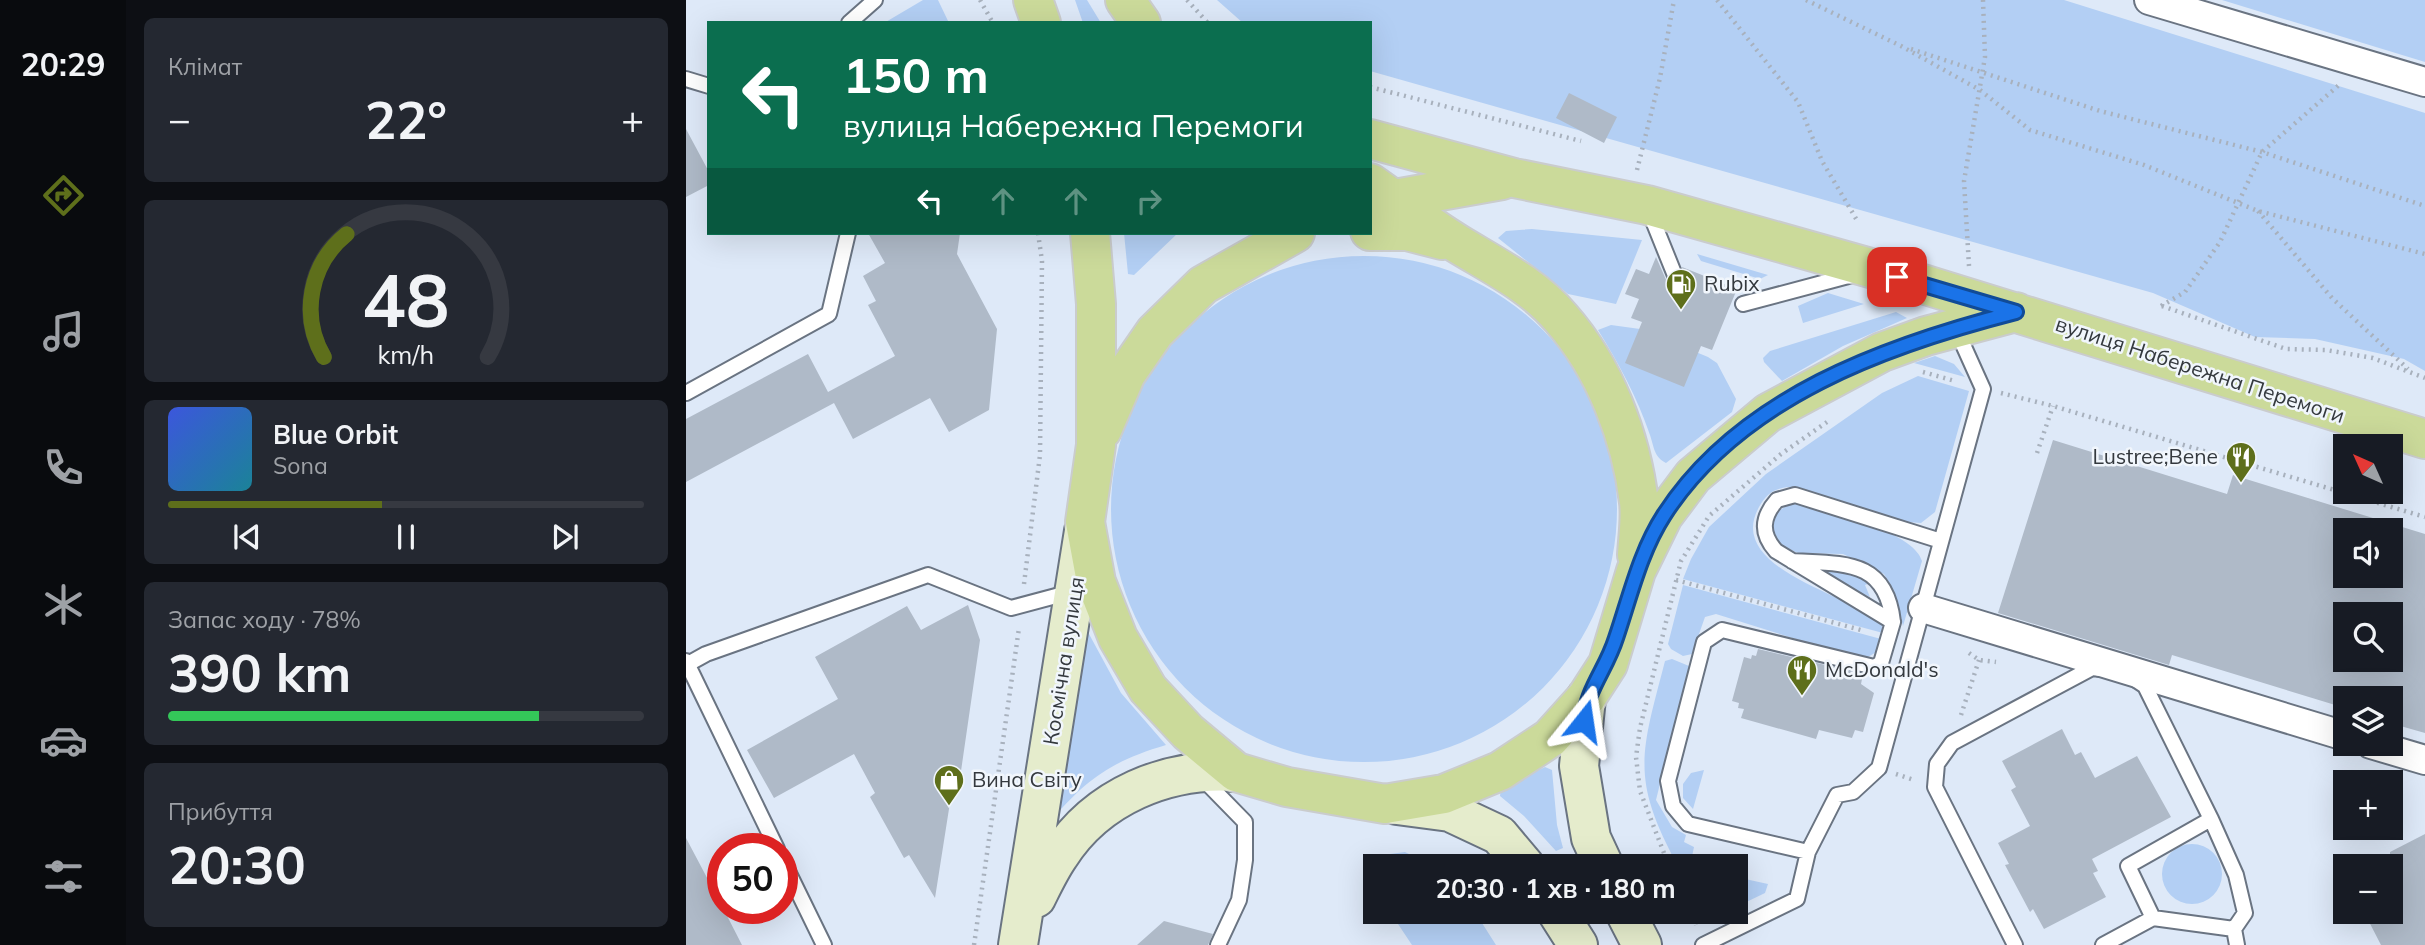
<!DOCTYPE html>
<html lang="uk">
<head>
<meta charset="utf-8">
<style>
  :root { --surface:#171b24; --page:#242831; --text:#f1f3f6; --muted:#9ea1a6; --line:#363941; --accent:#5e6f1b }
  body { margin:0; font-family:Mulish,sans-serif; background:var(--page); color:var(--text); height:100vh; display:flex; flex-direction:column; font-size:26px; white-space:nowrap }
  * { box-sizing:border-box; margin:0 }
  p { font-size:23px; color:var(--muted) }
  .icon { flex:none; width:38px; height:38px; fill:none; stroke:currentColor; stroke-width:2; stroke-linecap:round; stroke-linejoin:round }
  .map { position:relative; flex:1; overflow:hidden }
  .side { display:flex; flex-direction:column; gap:18px; padding:18px; background:#0d0f14; width:560px }
  .side>* { flex:none }
  .top-card { position:absolute; left:21px; top:21px; width:665px; height:214px; border-radius:0px; box-shadow:0 7px 28px #0002; background:#0b6e4f; color:#fff; overflow:hidden }
  .needle { width:46px; rotate:315deg }
  .tools { position:absolute; left:1647px; top:434px; display:grid; gap:14px }
  .tools a { display:grid; place-items:center; width:70px; height:70px; border-radius:0px; background:var(--surface); box-shadow:0 7px 28px #0002; font-size:35px }
  .speed { position:absolute; left:21px; top:833px; display:flex; gap:14px; font-size:35px; font-weight:700; text-align:center }
  .speed>* { display:grid; place-content:center; width:91px; height:91px; border-radius:50%; background:var(--surface); box-shadow:0 7px 28px #0002; line-height:1 }
  .speed .limit { border:10px solid #d22; background:#fff; color:#111 }
  .pin { position:absolute; display:grid; place-items:center; width:60px; height:60px; color:#fff; margin:-30px; border-radius:14px; box-shadow:0 4px 10px #0006 }
  .me { position:absolute; width:77px; margin:-38px; rotate:15deg; stroke-linejoin:round; filter:drop-shadow(0 0 5px #0008) }
  .turn { display:flex; align-items:center; gap:24px; height:147px; padding:0 21px; font-size:32px }
  .turn .icon { width:91px; height:91px; stroke-width:2.5 }
  .turn b { display:block; font-size:49px; line-height:60px }
  .lanes { display:flex; align-items:center; height:66px; padding:0 21px; background:#0003; justify-content:center; gap:35px; direction:ltr }
  .lanes .off { opacity:.35 }
  .big { font-size:52px; font-weight:700; line-height:1.1 }
  .side .card { flex:1; display:flex; flex-direction:column; justify-content:center; gap:10px; min-width:0; padding:0 24px; border-radius:10px; background:var(--page) }
  .side .dial { align-items:center; gap:0 }
  .dial svg { height:182px; overflow:visible; fill:none; stroke:var(--line); stroke-width:7; stroke-linecap:round; text-anchor:middle }
  .dial text { fill:var(--text); stroke:none }
  .song { display:flex; align-items:center; gap:21px }
  .cover { width:84px; height:84px; border-radius:10px; background:linear-gradient(135deg,hsl(230 70% 55%),hsl(190 70% 35%)) }
  .played { height:7px; border-radius:4px; background:linear-gradient(90deg,var(--accent) 45%,var(--line) 45%) }
  .keys { display:flex; justify-content:space-around; direction:ltr }
  .heat { display:flex; justify-content:space-between; align-items:center; font-size:38px; direction:ltr }
  .charge { height:10px; border-radius:5px; background:linear-gradient(90deg,#34c759 78%,var(--line) 0) }
  .trip { position:absolute; left:677px; top:854px; width:385px; height:70px; border-radius:0px; background:var(--surface); box-shadow:0 7px 28px #0002; font-weight:700; line-height:70px; text-align:center }
  main { display:flex; flex:1; min-height:0 }
  .tabs { display:flex; flex-direction:column; width:126px; justify-content:space-around; align-items:center; background:#090b0e; color:var(--muted) }
  .tabs .icon { width:49px; height:49px }
  .tabs .on { color:var(--accent) }
  .tabs b { font-size:32px; color:var(--text) }
  .map>svg:first-child { display:block }
</style>
</head>
<body>
<main>
<nav class="tabs">
<b>20:29</b>
<svg class="icon on" aria-label="directions" viewBox="0 0 24 24"><path d="M12 3l9 9-9 9-9-9zM9 14v-3h6M13 9l2 2-2 2"/></svg>
<svg class="icon" aria-label="music" viewBox="0 0 24 24"><path d="M9 18V5l10-2v13"/><circle cx="6" cy="18" r="3"/><circle cx="16" cy="16" r="3"/></svg>
<svg class="icon" aria-label="phone" viewBox="0 0 24 24"><path d="M5 4h4l2 5-3 2q2 4 5 5l2-3 5 2v4C11 20 4 13 5 4z"/></svg>
<svg class="icon" aria-label="climate" viewBox="0 0 24 24"><path d="M12 3v18M4 7l16 10M4 17L20 7"/></svg>
<svg class="icon" aria-label="car" viewBox="0 0 24 24"><path d="M5 17H2v-5l4-1 3-4h7l3 4 3 1v5h-3M9 17h6M6 11h13"/><circle cx="7" cy="17" r="2"/><circle cx="17" cy="17" r="2"/></svg>
<svg class="icon" aria-label="filters" viewBox="0 0 24 24"><path d="M4 7h16M4 17h16"/><circle cx="9" cy="7" r="2"/><circle cx="15" cy="17" r="2"/></svg>
</nav>
<section class="side">
<div class="card"><p>Клімат</p>
<div class="heat"><a>−</a><b class="big">22°</b><a>+</a></div>
</div>
<div class="card dial"><svg viewBox="0 0 100 80">
<path d="M14 69A42 42 0 1 1 86 69"/>
<path d="M14 69A42 42 0 0 1 24 15" stroke="#5e6f1b"/>
<text x="50" y="56" font-size="32" font-weight="700">48</text>
<text x="50" y="72" font-size="11">km/h</text>
</svg></div>
<div class="card">
<div class="song"><i class="cover"></i><div><b>Blue Orbit</b><p>Sona</p></div></div>
<div class="played"></div>
<div class="keys"><svg class="icon" aria-label="previous" viewBox="0 0 24 24"><path d="M18 5L8 12l10 7zM5 5v14"/></svg><svg class="icon" aria-label="pause" viewBox="0 0 24 24"><path d="M8 5v14M16 5v14"/></svg><svg class="icon" aria-label="next" viewBox="0 0 24 24"><path d="M6 5l10 7-10 7zM19 5v14"/></svg></div>
</div>
<div class="card"><p>Запас ходу · 78%</p><b class="big">390 km</b><div class="charge"></div></div>
<div class="card"><p>Прибуття</p><b class="big">20:30</b></div>
</section>
<div class="map">
<svg width="1739" height="945" viewBox="0 0 1739 945">
  <rect width="100%" height="100%" fill="#dee9f8"/>
  <path fill="#b3cff4" d="M237 0H252L263 23H198Z
    M389 0H401L415 23H397Z
    M531 0H1378L1739 113V371L1718 359 1629 339 1569 337 1467 293 684 71V23H557Z
    M1536 0H1739V62Z
    M846 229 956 240 930 304 882 294 812 238 820 231Z
    M438 233H492L448 275 442 274Z
    M1011 254 1082 275 1074 279 1015 261Z
    M425 509a253 253 0 1 1 506 0a253 253 0 1 1-506 0Z
    M1142 293 1178 304 1117 323 1112 306Z
    M1210 312 1221 318 1157 346 1096 381 1078 362 1077 358 1084 351Z
    M925 325 954 329 1022 357 1031 363 1050 399 1046 412 980 463C968 457 968 447 964 435 951 397 933 364 912 330Z
    M1249 356 1268 364 1279 377 1228 363Z
    M1232 376 1283 391 1249 512 1235 523 1222 522 1103 487C1089 488 1080 494 1073 507 1038 570 1166 594 1196 624L1197 633 997 579 1005 559 1023 527 1080 474 1196 393Z
    M1113 503C1141 512 1228 531 1236 561L1217 626 1208 591 1198 574 1157 554 1112 553 1092 544C1079 522 1089 506 1113 503Z
    M1138 572C1155 571 1169 574 1184 583L1179 585 1184 597 1137 575Z
    M997 585 1195 639 1192 651 1177 660 1030 614 1019 617 1006 654 997 656 985 649 982 644Z
    M392 626 403 634 435 693 480 745C426 761 400 779 364 822Z
    M986 659 1003 666 970 800 986 827 1000 835 998 842 1008 847 1004 866H992C944 778 955 754 979 661Z
    M859 767 866 770 871 825 877 848 870 851 838 816 814 796 815 788Z
    M1018 770 1007 809 997 798V784L1005 773Z
    M1476 874a30 30 0 1 1 60 0a30 30 0 1 1-60 0Z
    M719 852 747 866H695L704 854Z
    M1050 877 1082 884 1079 893 1050 907Z
    M704 912H789L810 945H726Z"/>
  <path fill="#afbac8" fill-rule="evenodd" d="M883 93 931 117 918 143 870 118Z
    M0 129 23 172V185L0 197Z
    M182 233H274L271 254 311 329 303 410 263 432 244 398 167 439 148 403 0 482V419L122 354 142 392 209 356 182 305 190 301 177 276 199 263Z
    M970 257 981 282 988 287H994L999 280 996 267 1051 289 1026 350 1015 346 998 387 939 363 956 322 945 318 953 299 939 294 950 269 963 274Z
    M1367 440 1541 494 1547 475 1739 534V733L1704 723V698H1659V708L1486 655 1483 665 1312 613ZM1659 530H1704V576H1659ZM1659 614H1704V660H1659Z
    M282 605 294 640 274 778 268 777 249 898 223 855 218 858 184 797 189 793 168 754 88 798 61 750 152 699 129 657 221 606 235 630Z
    M1072 649 1177 674 1175 684 1188 693 1177 732 1169 730 1166 738 1133 730 1130 739 1055 718 1058 709 1052 708 1053 703 1046 701 1058 657 1065 659 1066 655 1070 656Z
    M1376 729 1389 755 1395 752 1409 778 1451 756 1485 817 1406 859 1412 871 1407 873 1420 897 1358 929 1347 909 1344 912 1319 865 1323 864 1312 843 1344 826 1325 790 1330 787 1316 761Z
    M1739 834V945H1695L1678 912H1704V852Z
    M0 838 37 908 56 945H0Z
    M478 921 527 934 522 945H451Z"/>
  <g fill="none" stroke-linecap="round" stroke-linejoin="round">
    <g stroke="#6a7482" stroke-width="18">
      <path id="lane" d="M163 23 189 0
        M0 79 23 86
        M963 211 990 278
        M1057 304 1170 274
        M0 393 143 314 162 233
        M1106 561C1158 564 1200 559 1207 622
        M0 661 91 849
        M0 665 20 654 242 575 325 608 385 592
        M1450 680 1459 686 1525 819 1550 875 1559 913 1548 929 1551 945
        M517 779 559 822V860L553 900 532 945
        M1122 852 1002 824 987 806 982 781 1018 642 1036 630 1188 667 1195 663 1207 622 1090 551C1074 533 1076 517 1091 500L1109 495 1255 541
        M96 859 138 945
        M1467 918 1442 866 1525 819
        M1017 945 1111 899 1122 852 1151 795 1167 792 1193 768 1297 389 1270 329
        M1329 945 1249 787 1251 764 1266 743 1406 668 1415 669
        M1417 945 1467 918 1548 929"/>
    </g>
    <g stroke="#6a7482" stroke-width="32">
      <path id="street" d="M1463 0 1739 82
        M1237 608 1659 736
        M1685 744 1739 760"/>
    </g>
    <g stroke="#6a7482" stroke-width="42">
      <path id="secondary" d="M900 698 893 766 905 838 918 866
        M711 805 764 812 813 835 839 866
        M350 898C357 884 364 869 373 856 411 796 482 767 550 772
        M871 912 892 945
        M939 912 956 945
        M332 945 398 531"/>
    </g>
    <g stroke="#cacccd" stroke-width="42">
      <path id="primary" d="M347 0 355 23
        M439 0 455 23
        M684 139 828 178 961 205 1188 269 1739 439
        M684 183C713 203 742 226 772 244 808 266 847 285 875 318 919 368 945 437 953 502 955 519 952 538 951 555
        M692 202 816 180
        M684 231H721L756 240
        M404 233 410 304V445L399 522 410 582 432 638 462 689 502 732 550 772 601 787 699 804 758 794 814 771 864 738 900 698 922 664 950 571 977 516 1007 476 1082 413 1196 352 1240 336 1330 312
        M416 430 440 374 469 332 517 285 609 233"/>
    </g>
    <path stroke="#a8b1bd" stroke-width="4.5" stroke-dasharray="2 5" stroke-linecap="butt" d="M294 0 307 23
      M501 0 522 23
      M1031 0 1112 102 1136 161 1172 222
      M1120 0 1215 46 1294 90 1344 130 1458 165 1572 211 1739 254
      M1225 49 1414 111 1576 152 1739 206
      M684 87 895 141
      M951 170 974 78 988 0
      M1572 211 1646 298 1722 369
      M1283 266 1278 181 1299 57 1297 0
      M1475 306 1499 292 1534 242 1576 152 1653 85
      M1476 306 1600 349 1640 350 1687 358 1739 378
      M1237 372 1269 381
      M1315 393 1367 406 1739 517
      M1351 453 1367 406
      M990 580 1175 630
      M338 584 354 455 356 261 352 233
      M1283 653 1293 660 1310 662
      M1275 715 1293 660
      M1210 774 1228 780
      M983 866 954 791 950 757 954 728 995 561 1023 516 1095 454 1141 422
      M1004 912 1010 925
      M288 945 333 628"/>
    <use href="#lane" stroke="#fff" stroke-width="14"/>
    <use href="#street" stroke="#fff" stroke-width="28"/>
    <use href="#secondary" stroke="#e5eccc" stroke-width="38"/>
    <use href="#primary" stroke="#cbda9a" stroke-width="38"/>
  </g>
  <g fill="none" stroke-linecap="round" stroke-linejoin="round">
    <g stroke="#114b97" stroke-width="18">
      <path id="route" d="M898 721C901 688 920 670 930 638 944 597 954 552 978 515 1054 397 1201 345 1330 312L1211 277"/>
    </g>
    <use href="#route" stroke="#1a73e8" stroke-width="12"/>
  </g>
  <defs>
    <g id="fuel-pin" transform="scale(1.575)"><path d="M0 17L-7.5 6A9.5 9.5 0 1 1 7.5 6Z" fill="#5e6f1b" stroke="#f1f6fc"/><path d="M-5.5-6h7V0h2V4h1.3V-2.5L3-4.5l.8-.8L6-3V5H2.5V1h-1V6h-7ZM-4.2-4.7v3.2H.2V-4.7Z" fill="#fff"/></g>
    <g id="restaurant-pin" transform="scale(1.575)"><path d="M0 17L-7.5 6A9.5 9.5 0 1 1 7.5 6Z" fill="#5e6f1b" stroke="#f1f6fc"/><path d="M-5-6h1v4h1v-4h1v4h1v-4h1v5L-1.5 .5V6h-2V.5L-5-1ZM5-6V6H3V1.5H1.5Q1.5-4 5-6Z" fill="#fff"/></g>
    <g id="shop-pin" transform="scale(1.575)"><path d="M0 17L-7.5 6A9.5 9.5 0 1 1 7.5 6Z" fill="#5e6f1b" stroke="#f1f6fc"/><path d="M-5-2.5h2.3a2.7 3.5 0 0 1 5.4 0H5L5.5 6h-11ZM-1.5-2.5h3a1.5 2.3 0 0 0-3 0Z" fill="#fff"/></g>
  </defs>
  <g fill-rule="evenodd">
    <use href="#fuel-pin" x="995" y="284"/>
    <use href="#restaurant-pin" x="1555" y="457"/>
    <use href="#restaurant-pin" x="1116" y="670"/>
    <use href="#shop-pin" x="263" y="780"/>
  </g>
  <g text-anchor="middle" stroke-width="5" stroke-linejoin="round" paint-order="stroke">
    <g font-size="21" fill="#34393e" stroke="#f1f6fc" text-anchor="start">
      <text x="1018" y="291">Rubix</text>
      <text x="1532" y="464" text-anchor="end">Lustree;Bene</text>
      <text x="1139" y="677">McDonald's</text>
      <text x="286" y="787">Вина Світу</text>
    </g>
    <g font-size="21" fill="#34393e" stroke="#f1f6fc">
      <text transform="translate(1514 370) rotate(18)" y="7">вулиця Набережна Перемоги</text>
      <text transform="translate(378 661) rotate(-81)" y="7">Космічна вулиця</text>
    </g>
  </g>
</svg>
<div class="tools">
<a><svg class="needle" viewBox="-14 -14 28 28"><path d="M0-13l5 13h-10z" fill="#e53935"/><path d="M0 13l5-13h-10z" fill="#9ea1a6"/></svg></a>
<a><svg class="icon" aria-label="sound" viewBox="0 0 24 24"><path d="M4 9h4l5-4v14l-5-4H4zM17 9q2 3 0 6"/></svg></a>
<a><svg class="icon" aria-label="search" viewBox="0 0 24 24"><circle cx="10" cy="10" r="6"/><path d="M15 15l6 6"/></svg></a>
<a><svg class="icon" aria-label="layers" viewBox="0 0 24 24"><path d="M12 4l9 5-9 5-9-5zM3 14l9 5 9-5"/></svg></a>
<a>+</a>
<a>−</a>
</div>
<div class="speed"><div class="limit">50</div></div>
<div class="pin" style="left:1211px;top:277px;background:#d93025"><svg class="icon" aria-label="arrive" viewBox="0 0 24 24"><path d="M6 21V4h12l-3 4 3 4H6"/></svg></div>
<svg class="me" style="left:898px;top:721px" viewBox="-20 -20 40 40"><path d="M0-17L14 15 0 8-14 15z" fill="#1a73e8" stroke="#fff" stroke-width="4"/></svg>
<div class="trip">20:30 · 1 хв · 180 m</div>
<div class="top-card">
<div class="turn"><svg class="icon" aria-label="left" viewBox="0 0 24 24"><path d="M17 20v-9H6M10 6l-5 5 5 5"/></svg><div><b>150 m</b>вулиця Набережна Перемоги</div></div>
<div class="lanes"><svg class="icon" aria-label="left" viewBox="0 0 24 24"><path d="M17 20v-9H6M10 6l-5 5 5 5"/></svg><svg class="icon off" aria-label="ahead" viewBox="0 0 24 24"><path d="M12 20V5M6 11l6-6 6 6"/></svg><svg class="icon off" aria-label="ahead" viewBox="0 0 24 24"><path d="M12 20V5M6 11l6-6 6 6"/></svg><svg class="icon off" aria-label="right" viewBox="0 0 24 24"><path d="M7 20v-9h11M14 6l5 5-5 5"/></svg></div>
</div>
</div>
</main>
</body>
</html>
